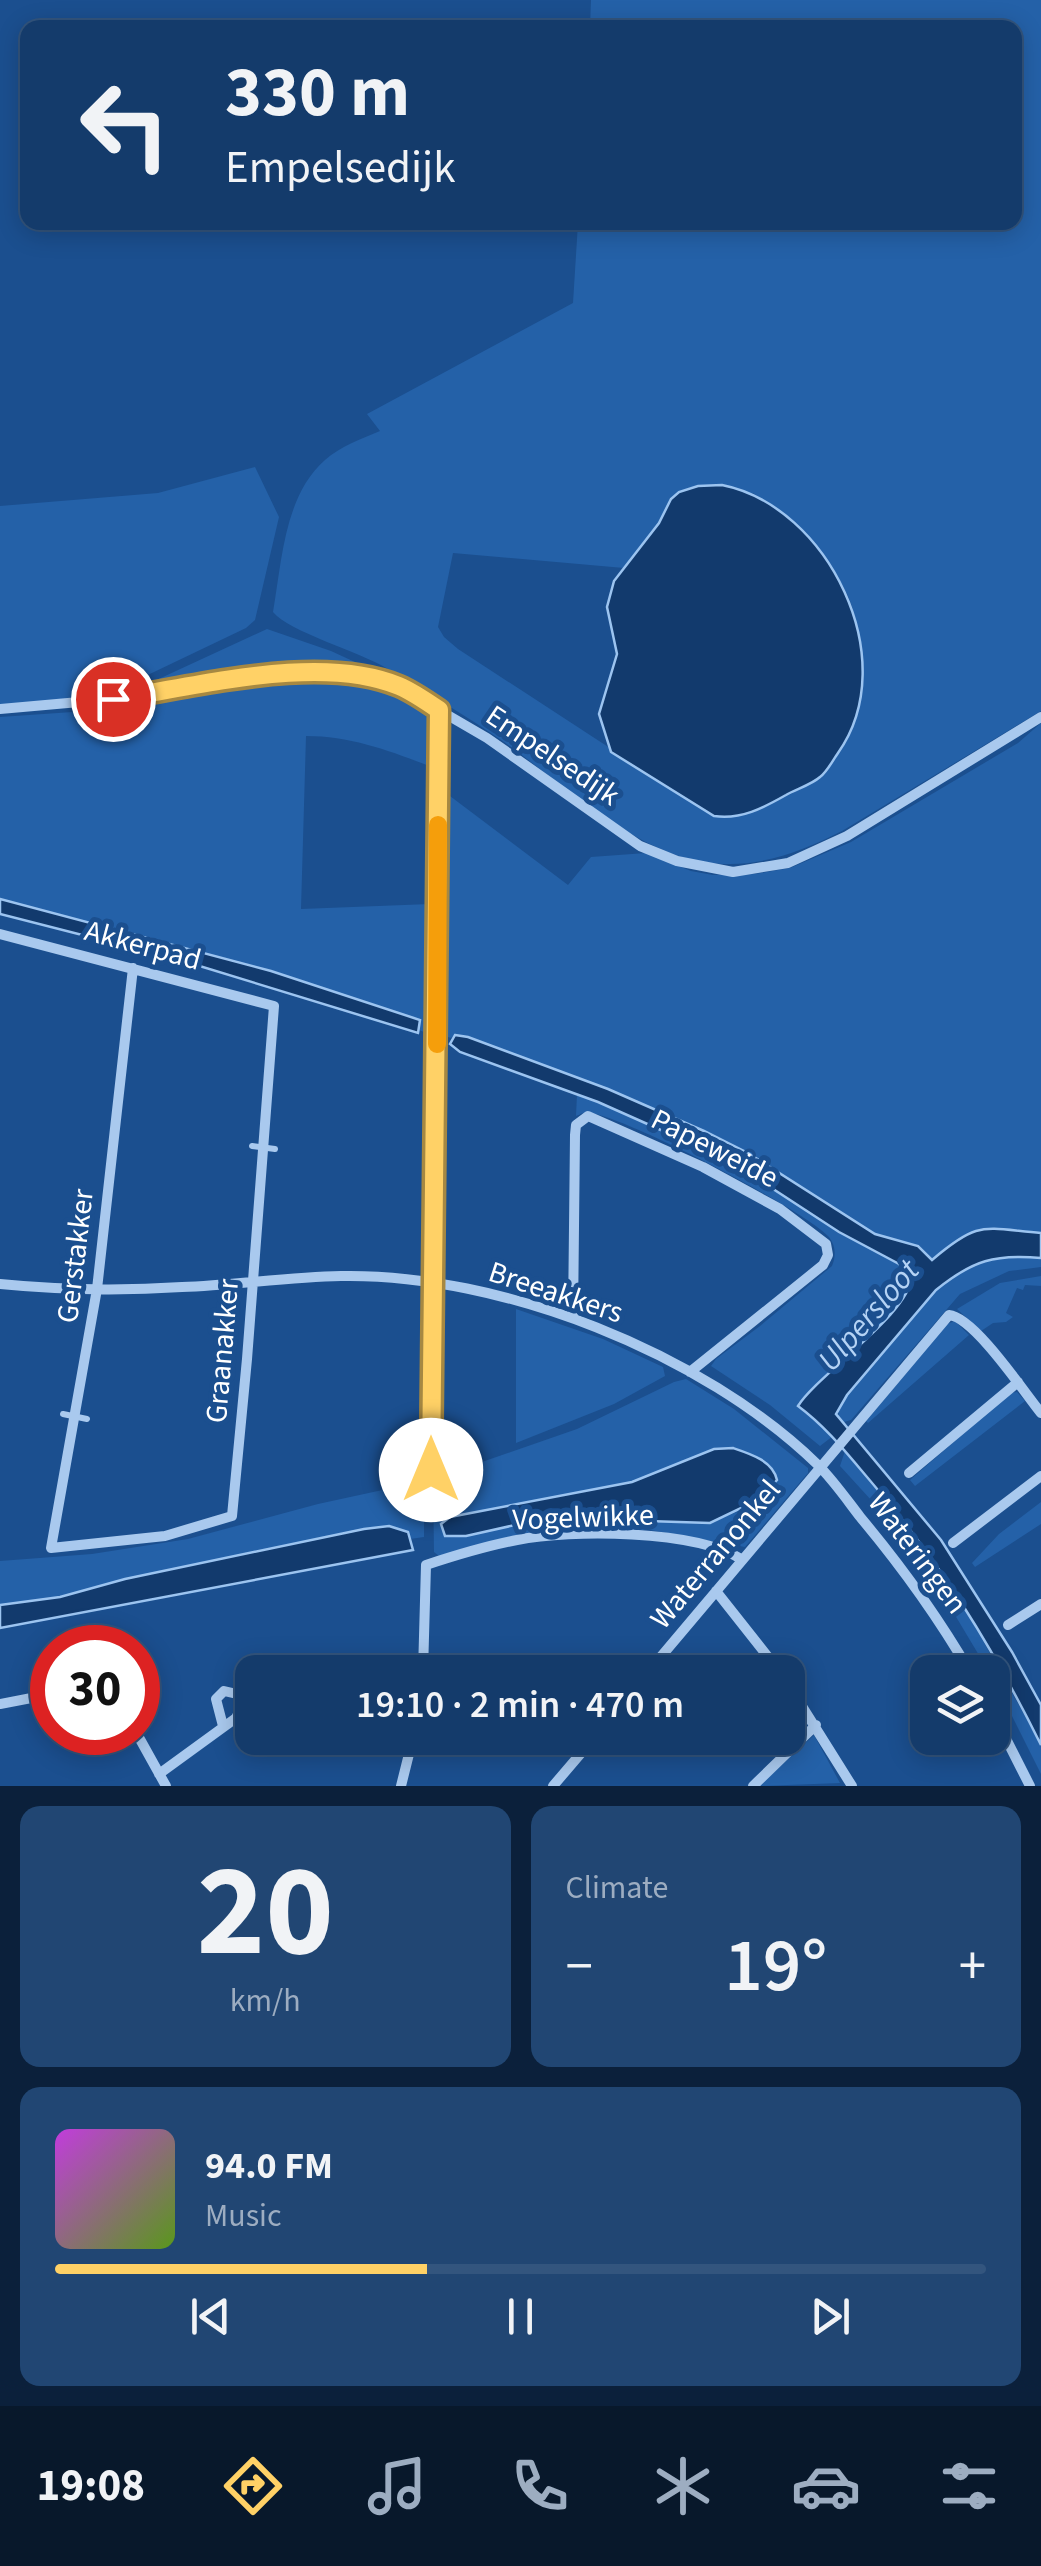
<!DOCTYPE html>
<html lang="en">
<head>
<meta charset="utf-8">
<style>
  :root { --surface:#143b6b; --page:#214673; --text:#f1f3f6; --muted:#9dadc1; --line:#33557e; --accent:#ffd166 }
  body { margin:0; font-family:"Source Sans 3",sans-serif; background:var(--page); color:var(--text); height:100vh; display:flex; flex-direction:column; font-size:38px; white-space:nowrap }
  * { box-sizing:border-box; margin:0 }
  p { font-size:32px; color:var(--muted) }
  .icon { flex:none; width:55px; height:55px; fill:none; stroke:currentColor; stroke-width:2; stroke-linecap:round; stroke-linejoin:round }
  .map { position:relative; height:1786px; overflow:hidden }
  .details { display:flex; flex-direction:column; gap:20px; padding:20px; background:#0b203b; flex:1 }
  .details>* { flex:none }
  .guide { position:absolute; left:20px; top:20px; width:1002px; height:210px; border-radius:20px; box-shadow:0 5px 25px #0003,0 0 0 2px var(--line); background:#143b6b; color:var(--text); overflow:hidden }
  .buttons { position:absolute; left:910px; top:1655px; display:grid; gap:20px }
  .buttons a { display:grid; place-items:center; width:100px; height:100px; border-radius:20px; background:var(--surface); box-shadow:0 5px 25px #0003,0 0 0 2px var(--line); font-size:50px }
  .speed { position:absolute; left:30px; top:1625px; display:flex; gap:20px; font-size:50px; font-weight:700; text-align:center }
  .speed>* { display:grid; place-content:center; width:130px; height:130px; border-radius:50%; background:var(--surface); box-shadow:0 5px 25px #0003,0 0 0 2px var(--line); line-height:1 }
  .speed .limit { border:15px solid #d22; background:#fff; color:#111 }
  .pin { position:absolute; display:grid; place-items:center; width:85px; height:85px; color:#fff; margin:-42px; border:5px solid #fff; border-radius:50%; box-shadow:0 2px 10px #0007 }
  .me { position:absolute; width:110px; margin:-55px; rotate:0deg; stroke-linejoin:round; filter:drop-shadow(0 0 8px #0008) }
  .turn { display:flex; align-items:center; gap:35px; height:210px; padding:0 40px; font-size:45px }
  .turn .icon { width:130px; height:130px; stroke-width:2.5 }
  .turn b { display:block; font-size:70px; line-height:85px }
  .big { font-size:75px; font-weight:600; line-height:1.1 }
  .details .card { flex:1; display:flex; flex-direction:column; justify-content:center; gap:15px; min-width:0; padding:0 35px; border-radius:20px; background:var(--page) }
  .details .dial { align-items:center; gap:0 }
  .dial b { font-size:130px; line-height:1 }
  .song { display:flex; align-items:center; gap:30px }
  .cover { width:120px; height:120px; border-radius:15px; background:linear-gradient(135deg,hsl(290 70% 55%),hsl(90 70% 35%)) }
  .played { height:10px; border-radius:5px; background:linear-gradient(90deg,var(--accent) 40%,var(--line) 40%) }
  .keys { display:flex; justify-content:space-around; direction:ltr }
  .heat { display:flex; justify-content:space-between; align-items:center; font-size:55px; direction:ltr }
  .details .tiles { flex:1; display:grid; gap:20px; grid-template-columns:1fr 1fr }
  .card:last-child { grid-column:span 2 }
  .trip { position:absolute; left:235px; top:1655px; width:570px; height:100px; border-radius:20px; background:var(--surface); box-shadow:0 5px 25px #0003,0 0 0 2px var(--line); font-weight:600; line-height:100px; text-align:center }
  .dock { display:flex; height:160px; justify-content:space-around; align-items:center; background:#08182b; color:var(--muted) }
  .dock .icon { width:70px; height:70px }
  .dock .selected { color:var(--accent) }
  .dock b { font-size:45px; color:var(--text) }
  .map>svg:first-child { display:block }
</style>
</head>
<body>
<div class="map">
<svg width="1041" height="1786" viewBox="0 0 1041 1786">
  <rect width="100%" height="100%" fill="#1b4f8f"/>
  <path fill="#2461a8" fill-rule="evenodd" d="M591 0H1041V711L842 831C799 853 754 870 704 862 632 851 562 783 504 742 466 716 427 692 388 669 361 652 289 632 273 612 282 561 284 496 325 460 341 446 361 439 380 431L367 414 573 303 578 223 1015 222V28L590 27ZM753 493C792 519 845 570 855 617 859 633 826 752 821 777 788 794 752 821 714 816L458 649 444 637 438 627 453 553 624 568 659 523 671 499Z
    M255 467 279 517 255 620 246 628 131 683 115 694 0 706V506L158 493Z
    M267 629 331 651 381 674C300 658 218 678 137 689Z
    M332 679 378 687 421 704 431 727 432 767C390 751 351 736 306 736L301 909 430 904 429 1034 419 1030 420 1020 271 971 0 899V717L116 709 192 695Z
    M1041 723V1233C988 1229 975 1224 932 1260L918 1246 875 1234 748 1153 704 1131 608 1089 468 1037 455 1035 451 1038 439 1034 442 790 568 885 591 857 646 853 691 871 713 875 755 874 790 868 851 842 1018 743Z
    M577 1094 644 1122 747 1172 839 1232 899 1264 912 1275C914 1303 822 1381 798 1403V1406L833 1436 820 1446 770 1405 711 1366 716 1359 760 1326 832 1266C836 1256 836 1246 829 1237 804 1210 627 1117 590 1113 583 1112 583 1113 576 1116Z
    M999 1256 1041 1258V1267L1009 1271 960 1294 851 1420 844 1422 839 1418 838 1408 847 1395 936 1290 953 1276Z
    M1041 1276V1286L1025 1285 1023 1290 1017 1288 1006 1313 1013 1317 1006 1322 993 1323 981 1331 957 1309 1000 1283Z
    M516 1309 603 1339 663 1367 665 1376 614 1404 516 1443Z
    M955 1321 969 1335 868 1423 866 1421 947 1324Z
    M686 1379 734 1409 808 1468V1473L745 1547 650 1530 585 1529 439 1556 434 1552 433 1479 577 1429 674 1382ZM733 1448 750 1454 769 1466 742 1510 710 1523 624 1519 498 1528 476 1512 632 1482 714 1449Z
    M1017 1392 1025 1401 915 1486 910 1480 1010 1393Z
    M845 1451 947 1578 938 1590 882 1512 840 1466Z
    M424 1481V1537L410 1539 408 1532 389 1526 364 1529 125 1579 60 1597 0 1605V1561L92 1554 188 1539 318 1504Z
    M1041 1502V1524L975 1567 972 1563 999 1534Z
    M952 1585 1041 1745V1774L993 1678 992 1672H989L943 1595Z
    M814 1735 840 1783 759 1786Z"/>
  <path fill="#123a6d" stroke="#9cc4f0" stroke-width="2.5" d="M722 485C828 506 904 660 838 753 833 760 827 772 820 777 811 785 796 789 786 795 763 808 741 820 714 816L611 752 599 714 617 654 607 607 614 581 659 523 671 499 679 492 698 486Z
    M0 899 271 971 420 1020 418 1033 180 960 0 914Z
    M455 1035 468 1037 608 1089 704 1131 748 1153 875 1234 918 1246 932 1260C979 1220 982 1228 1041 1233V1258C995 1254 973 1260 936 1290L847 1395 836 1414 941 1540 1012 1652 1041 1705V1745C992 1646 939 1560 867 1477 845 1451 825 1426 798 1406 817 1375 915 1310 911 1275L899 1264 839 1232 747 1172 699 1147 598 1102 460 1052 450 1044Z
    M733 1448C751 1454 773 1461 777 1480L760 1499 710 1523 584 1519 515 1525 466 1536H445L441 1524 450 1517 632 1482 714 1449Z
    M389 1526 408 1532 413 1550 0 1628V1605L60 1597 125 1579 364 1529Z"/>
  <g fill="none" stroke-linecap="round" stroke-linejoin="round">
    <path stroke="#a9c9ee" stroke-width="6" d="M252 1146 275 1149
      M63 1414 87 1419"/>
    <path stroke="#a9c9ee" stroke-width="10" d="M0 709 113 699 304 672 332 671 396 685 487 738 640 846 677 861 733 872 788 863 847 836 1041 717
      M0 934 274 1006 247 1359 232 1516 165 1536 51 1548 97 1289 133 968
      M0 1284C60 1290 122 1291 182 1287 235 1285 288 1277 341 1276 501 1273 703 1353 818 1465 834 1481 847 1500 861 1518 902 1567 938 1617 970 1672
      M573 1318 575 1135 576 1125 588 1116 703 1167 780 1209 826 1244 828 1255 823 1265 690 1372
      M431 1470 439 710
      M909 1473 1018 1382
      M953 1543 1041 1476
      M716 1591 780 1672
      M1008 1625 1041 1604
      M423 1672 426 1565C456 1555 486 1546 517 1540 571 1529 695 1530 741 1559
      M648 1672 949 1315C974 1317 1024 1392 1041 1413
      M788 1684 852 1786
      M0 1704 52 1694
      M992 1711 1030 1786
      M136 1732 166 1786
      M159 1774 236 1718 242 1706 237 1694 224 1691 216 1699 223 1726
      M401 1786 413 1738
      M553 1786 594 1738
      M753 1786 816 1725"/>
  </g>
  <g fill="none" stroke-linecap="round" stroke-linejoin="round">
    <g stroke="#a68842" stroke-width="25">
      <path id="route" d="M113 699C197 687 319 653 399 686 413 692 426 701 439 710L431 1470"/>
    </g>
    <use href="#route" stroke="#ffd166" stroke-width="18"/>
    <path stroke="#f59e0b" stroke-width="18" d="M437 1044 438 825"/>
  </g>
  <g text-anchor="middle" stroke-width="10" stroke-linejoin="round" paint-order="stroke">
    <g font-size="30" fill="#fff" stroke="#1b4f8f">
      <text transform="translate(553 755) rotate(34)" y="10">Empelsedijk</text>
      <text transform="translate(143 945) rotate(15)" y="10">Akkerpad</text>
      <text transform="translate(715 1148) rotate(27)" y="10">Papeweide</text>
      <text transform="translate(75 1256) rotate(-83)" y="10">Gerstakker</text>
      <text transform="translate(556 1292) rotate(18)" y="10">Breeakkers</text>
      <text transform="translate(222 1351) rotate(-85)" y="10">Graanakker</text>
      <text transform="translate(583 1517) rotate(-2)" y="10">Vogelwikke</text>
      <text transform="translate(918 1553) rotate(53)" y="10">Wateringen</text>
      <text transform="translate(715 1554) rotate(-50)" y="10">Waterranonkel</text>
    </g>
    <g font-size="32" font-style="italic" fill="#b5d3f5" stroke="#1b4f8f">
      <text transform="translate(868 1315) rotate(-49)" y="11">Ulpersloot</text>
    </g>
  </g>
</svg>
<div class="buttons">
<a><svg class="icon" aria-label="layers" viewBox="0 0 24 24"><path d="M12 4l9 5-9 5-9-5zM3 14l9 5 9-5"/></svg></a>
</div>
<div class="speed"><div class="limit">30</div></div>
<div class="pin" style="left:113px;top:699px;background:#d93025"><svg class="icon" aria-label="arrive" viewBox="0 0 24 24"><path d="M6 21V4h12l-3 4 3 4H6"/></svg></div>
<svg class="me" style="left:431px;top:1470px" viewBox="-20 -20 40 40"><circle r="19" fill="#fff"/><path d="M0-13L10 11 0 6-10 11z" fill="#ffd166"/></svg>
<div class="trip">19:10 · 2 min · 470 m</div>
<div class="guide">
<div class="turn"><svg class="icon" aria-label="left" viewBox="0 0 24 24"><path d="M17 20v-9H6M10 6l-5 5 5 5"/></svg><div><b>330 m</b>Empelsedijk</div></div>
</div>
</div>
<section class="details">
<div class="tiles">
<div class="card dial"><b>20</b><p>km/h</p></div>
<div class="card"><p>Climate</p>
<div class="heat"><a>−</a><b class="big">19°</b><a>+</a></div>
</div>
<div class="card">
<div class="song"><i class="cover"></i><div><b>94.0 FM</b><p>Music</p></div></div>
<div class="played"></div>
<div class="keys"><svg class="icon" aria-label="previous" viewBox="0 0 24 24"><path d="M18 5L8 12l10 7zM5 5v14"/></svg><svg class="icon" aria-label="pause" viewBox="0 0 24 24"><path d="M8 5v14M16 5v14"/></svg><svg class="icon" aria-label="next" viewBox="0 0 24 24"><path d="M6 5l10 7-10 7zM19 5v14"/></svg></div>
</div>
</div>
</section>
<nav class="dock">
<b>19:08</b>
<svg class="icon selected" aria-label="directions" viewBox="0 0 24 24"><path d="M12 3l9 9-9 9-9-9zM9 14v-3h6M13 9l2 2-2 2"/></svg>
<svg class="icon" aria-label="music" viewBox="0 0 24 24"><path d="M9 18V5l10-2v13"/><circle cx="6" cy="18" r="3"/><circle cx="16" cy="16" r="3"/></svg>
<svg class="icon" aria-label="phone" viewBox="0 0 24 24"><path d="M5 4h4l2 5-3 2q2 4 5 5l2-3 5 2v4C11 20 4 13 5 4z"/></svg>
<svg class="icon" aria-label="climate" viewBox="0 0 24 24"><path d="M12 3v18M4 7l16 10M4 17L20 7"/></svg>
<svg class="icon" aria-label="car" viewBox="0 0 24 24"><path d="M5 17H2v-5l4-1 3-4h7l3 4 3 1v5h-3M9 17h6M6 11h13"/><circle cx="7" cy="17" r="2"/><circle cx="17" cy="17" r="2"/></svg>
<svg class="icon" aria-label="filters" viewBox="0 0 24 24"><path d="M4 7h16M4 17h16"/><circle cx="9" cy="7" r="2"/><circle cx="15" cy="17" r="2"/></svg>
</nav>
</body>
</html>
